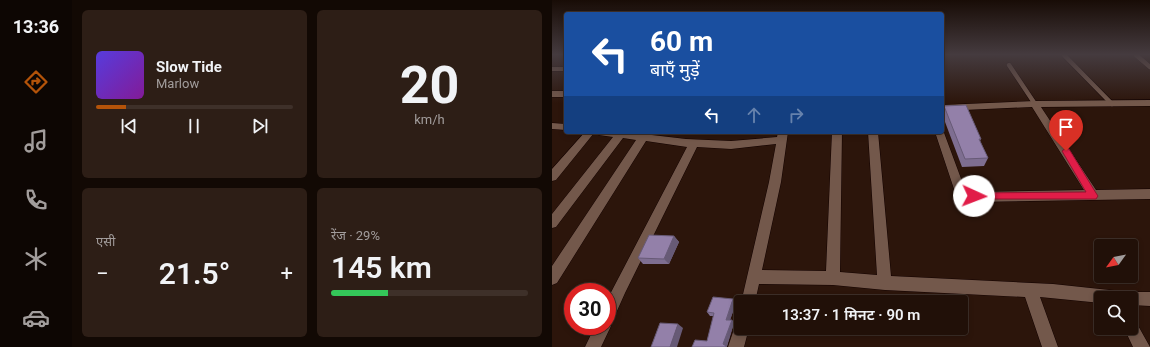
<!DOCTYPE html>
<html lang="hi">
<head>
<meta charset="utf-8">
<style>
  :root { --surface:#211008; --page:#2d1e16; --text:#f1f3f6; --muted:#a29d9c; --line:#3e3029; --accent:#b45309 }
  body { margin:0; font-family:Roboto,"Noto Sans Devanagari",sans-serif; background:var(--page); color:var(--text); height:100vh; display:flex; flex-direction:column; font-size:15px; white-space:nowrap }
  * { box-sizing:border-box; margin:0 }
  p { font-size:13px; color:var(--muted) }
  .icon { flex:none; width:22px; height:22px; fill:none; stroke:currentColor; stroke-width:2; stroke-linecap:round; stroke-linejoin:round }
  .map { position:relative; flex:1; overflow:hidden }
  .panel { display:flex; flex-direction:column; gap:10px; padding:10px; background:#120904; width:480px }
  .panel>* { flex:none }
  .guide { position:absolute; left:12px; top:12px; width:380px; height:122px; border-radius:4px; box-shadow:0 2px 6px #0003,0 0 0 1px var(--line); background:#1a4fa0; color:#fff; overflow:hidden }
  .needle { width:26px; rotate:237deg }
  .controls { position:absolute; left:542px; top:239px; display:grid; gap:8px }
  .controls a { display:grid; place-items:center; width:44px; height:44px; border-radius:4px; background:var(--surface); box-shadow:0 2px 6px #0003,0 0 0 1px var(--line); font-size:20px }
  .speed { position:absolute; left:12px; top:283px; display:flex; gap:8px; font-size:20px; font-weight:700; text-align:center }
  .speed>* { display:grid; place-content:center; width:52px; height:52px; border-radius:50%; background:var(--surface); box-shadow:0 2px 6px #0003,0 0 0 1px var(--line); line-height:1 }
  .speed .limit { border:6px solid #d22; background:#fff; color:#111 }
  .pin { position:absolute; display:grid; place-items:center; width:34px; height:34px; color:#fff; margin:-41px -17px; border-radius:50% 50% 50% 0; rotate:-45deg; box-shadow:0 0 4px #0007 }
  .pin .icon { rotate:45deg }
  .me { position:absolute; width:44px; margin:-22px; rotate:92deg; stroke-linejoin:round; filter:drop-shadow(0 0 3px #0008) }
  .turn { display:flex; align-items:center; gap:14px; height:84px; padding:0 20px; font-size:18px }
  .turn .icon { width:52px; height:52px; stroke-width:2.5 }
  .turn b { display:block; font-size:28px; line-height:34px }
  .lanes { display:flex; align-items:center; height:38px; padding:0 20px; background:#0003; justify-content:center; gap:20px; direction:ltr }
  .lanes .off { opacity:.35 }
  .big { font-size:30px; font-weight:600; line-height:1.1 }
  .panel .card { flex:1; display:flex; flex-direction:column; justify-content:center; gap:6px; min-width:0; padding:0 14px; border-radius:6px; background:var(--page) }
  .panel .dial { align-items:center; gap:0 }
  .dial b { font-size:52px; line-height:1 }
  .song { display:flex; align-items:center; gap:12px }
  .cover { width:48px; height:48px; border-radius:6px; background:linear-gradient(135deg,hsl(250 70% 55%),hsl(290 70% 35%)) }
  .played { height:4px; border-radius:2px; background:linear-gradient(90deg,var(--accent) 15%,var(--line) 15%) }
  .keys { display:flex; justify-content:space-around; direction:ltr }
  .heat { display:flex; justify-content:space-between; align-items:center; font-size:22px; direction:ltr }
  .charge { height:6px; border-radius:3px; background:linear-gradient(90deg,#34c759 29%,var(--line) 0) }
  .panel .tiles { flex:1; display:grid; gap:10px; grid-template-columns:repeat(2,1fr) }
  .trip { position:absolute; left:182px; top:295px; width:234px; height:40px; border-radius:4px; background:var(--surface); box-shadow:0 2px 6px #0003,0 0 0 1px var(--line); font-weight:600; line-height:40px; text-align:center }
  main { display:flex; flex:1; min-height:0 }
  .menu { display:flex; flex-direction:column; width:72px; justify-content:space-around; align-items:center; background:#0d0603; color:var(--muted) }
  .menu .icon { width:28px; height:28px }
  .menu .current { color:var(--accent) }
  .menu b { font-size:18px; color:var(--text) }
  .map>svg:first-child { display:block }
</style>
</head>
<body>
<main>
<nav class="menu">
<b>13:36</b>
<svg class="icon current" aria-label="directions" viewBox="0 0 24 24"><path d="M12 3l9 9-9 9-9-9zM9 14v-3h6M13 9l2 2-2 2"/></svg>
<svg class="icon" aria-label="music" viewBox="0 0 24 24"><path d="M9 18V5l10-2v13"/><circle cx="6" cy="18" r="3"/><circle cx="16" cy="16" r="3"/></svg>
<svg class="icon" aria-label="phone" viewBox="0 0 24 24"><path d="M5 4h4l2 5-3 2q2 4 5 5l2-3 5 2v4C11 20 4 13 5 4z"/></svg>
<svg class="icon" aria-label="climate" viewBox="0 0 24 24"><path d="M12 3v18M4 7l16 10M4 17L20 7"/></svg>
<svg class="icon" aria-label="car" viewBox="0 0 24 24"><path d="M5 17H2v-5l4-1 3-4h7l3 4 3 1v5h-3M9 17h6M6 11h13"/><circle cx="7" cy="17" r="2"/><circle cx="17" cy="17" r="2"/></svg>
</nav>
<section class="panel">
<div class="tiles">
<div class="card">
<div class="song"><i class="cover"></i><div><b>Slow Tide</b><p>Marlow</p></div></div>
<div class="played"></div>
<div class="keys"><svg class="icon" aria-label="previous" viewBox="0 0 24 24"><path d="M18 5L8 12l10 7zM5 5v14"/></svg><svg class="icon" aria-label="pause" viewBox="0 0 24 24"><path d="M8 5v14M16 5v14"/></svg><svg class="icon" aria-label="next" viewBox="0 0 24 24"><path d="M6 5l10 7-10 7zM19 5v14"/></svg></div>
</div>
<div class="card dial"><b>20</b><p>km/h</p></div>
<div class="card"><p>एसी</p>
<div class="heat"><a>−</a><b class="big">21.5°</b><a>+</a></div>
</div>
<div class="card"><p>रेंज · 29%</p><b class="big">145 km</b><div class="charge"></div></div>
</div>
</section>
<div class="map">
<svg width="598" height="347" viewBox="0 0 598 347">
  <rect width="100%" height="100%" fill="#2c150b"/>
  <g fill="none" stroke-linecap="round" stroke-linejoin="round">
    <g stroke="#130200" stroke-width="5.5">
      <path id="service" d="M512 55 560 104
        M584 55 598 67
        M457 65 483 104"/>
    </g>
    <g stroke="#130200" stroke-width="1">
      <path id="minor" d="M0 67H14V71H0Z
        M0 91H14V97H0Z
        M598 100V106L489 107 544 190 598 189V199L422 202 408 195 402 189 383 132H390V129L391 130 411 184 416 189 423 192 532 190 480 107 390 111V105L483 101Z
        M0 123 14 124V130L0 129Z
        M33 132H74L134 139 179 141 225 137 226 132H236L229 182 210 270 274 271 280 132H290L288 272 325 275 316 132H326L339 276 501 284 576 292H598V306L579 305V298H549V303L488 297 506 347H490L473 297 333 290 281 285 207 284 203 302 189 303 217 182 224 144 179 149 145 147 73 293 60 322 58 323 59 326 49 347H33L43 326H55V300L135 147 94 141 5 283 0 285V266L84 140 71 138 4 227 0 228V214L61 137 47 135 42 133 4 180 0 181V169Z
        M579 319 584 322 598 347H581L572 328H579Z
        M189 320V328H197L192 347H176L184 323Z"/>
    </g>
    <use href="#service" stroke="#73584b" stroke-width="4.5"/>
    <use href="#minor" fill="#73584b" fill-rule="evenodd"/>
  </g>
  <path fill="#7e6e91" d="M392 106 429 139 428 141 436 158 432 166 410 167 390 114Z
    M122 236 127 242 117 264H91L86 258Z
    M184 303 178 320H180L182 323 175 346V347H140L155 341 162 316H158L155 312Z"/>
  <path fill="#675a76" d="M122 236 127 242 117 264 112 259Z
    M181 299 184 303 177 323 174 320Z
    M180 320 182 323 175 346V347H174L171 344Z
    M126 324 131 328 125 347H118Z"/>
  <path fill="#9380a9" stroke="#675a76" d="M414 105 429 139H427L436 158 413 159 392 106Z
    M97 235 122 236 112 259 86 258Z
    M161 297 181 299 174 320H180L171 344 174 346V347H140L143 340 155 341 162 313 155 312Z
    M108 323 126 324 118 347H99Z"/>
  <linearGradient id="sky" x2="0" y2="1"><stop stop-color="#180c06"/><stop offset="0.53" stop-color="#453b3f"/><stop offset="1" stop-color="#453b3f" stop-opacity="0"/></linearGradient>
  <rect width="598" height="103" fill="url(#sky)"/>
  <path fill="#e11d48" stroke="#92132f" d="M514 148 517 149 544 193 546 196 544 199H418L417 196 418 194 422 193 534 192 510 151Z"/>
</svg>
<div class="controls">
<a><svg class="needle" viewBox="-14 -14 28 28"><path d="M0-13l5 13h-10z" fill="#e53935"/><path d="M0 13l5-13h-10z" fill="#a29d9c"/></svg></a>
<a><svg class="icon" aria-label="search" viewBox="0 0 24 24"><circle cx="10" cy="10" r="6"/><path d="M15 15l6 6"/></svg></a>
</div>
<div class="speed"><div class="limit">30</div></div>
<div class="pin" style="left:514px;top:151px;background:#d93025"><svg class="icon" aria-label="arrive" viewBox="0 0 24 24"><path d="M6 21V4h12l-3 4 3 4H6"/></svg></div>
<svg class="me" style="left:422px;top:196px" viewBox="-20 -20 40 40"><circle r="19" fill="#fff"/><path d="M0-13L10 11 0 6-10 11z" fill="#e11d48"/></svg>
<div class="trip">13:37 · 1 मिनट · 90 m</div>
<div class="guide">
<div class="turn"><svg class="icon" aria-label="left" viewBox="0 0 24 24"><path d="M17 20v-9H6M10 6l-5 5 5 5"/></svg><div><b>60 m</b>बाएँ मुड़ें</div></div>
<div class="lanes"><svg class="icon" aria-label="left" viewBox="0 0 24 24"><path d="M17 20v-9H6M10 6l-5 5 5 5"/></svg><svg class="icon off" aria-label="ahead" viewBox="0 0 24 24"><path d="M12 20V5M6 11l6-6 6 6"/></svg><svg class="icon off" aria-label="right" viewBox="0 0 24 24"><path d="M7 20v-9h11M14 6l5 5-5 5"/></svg></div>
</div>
</div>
</main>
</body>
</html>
